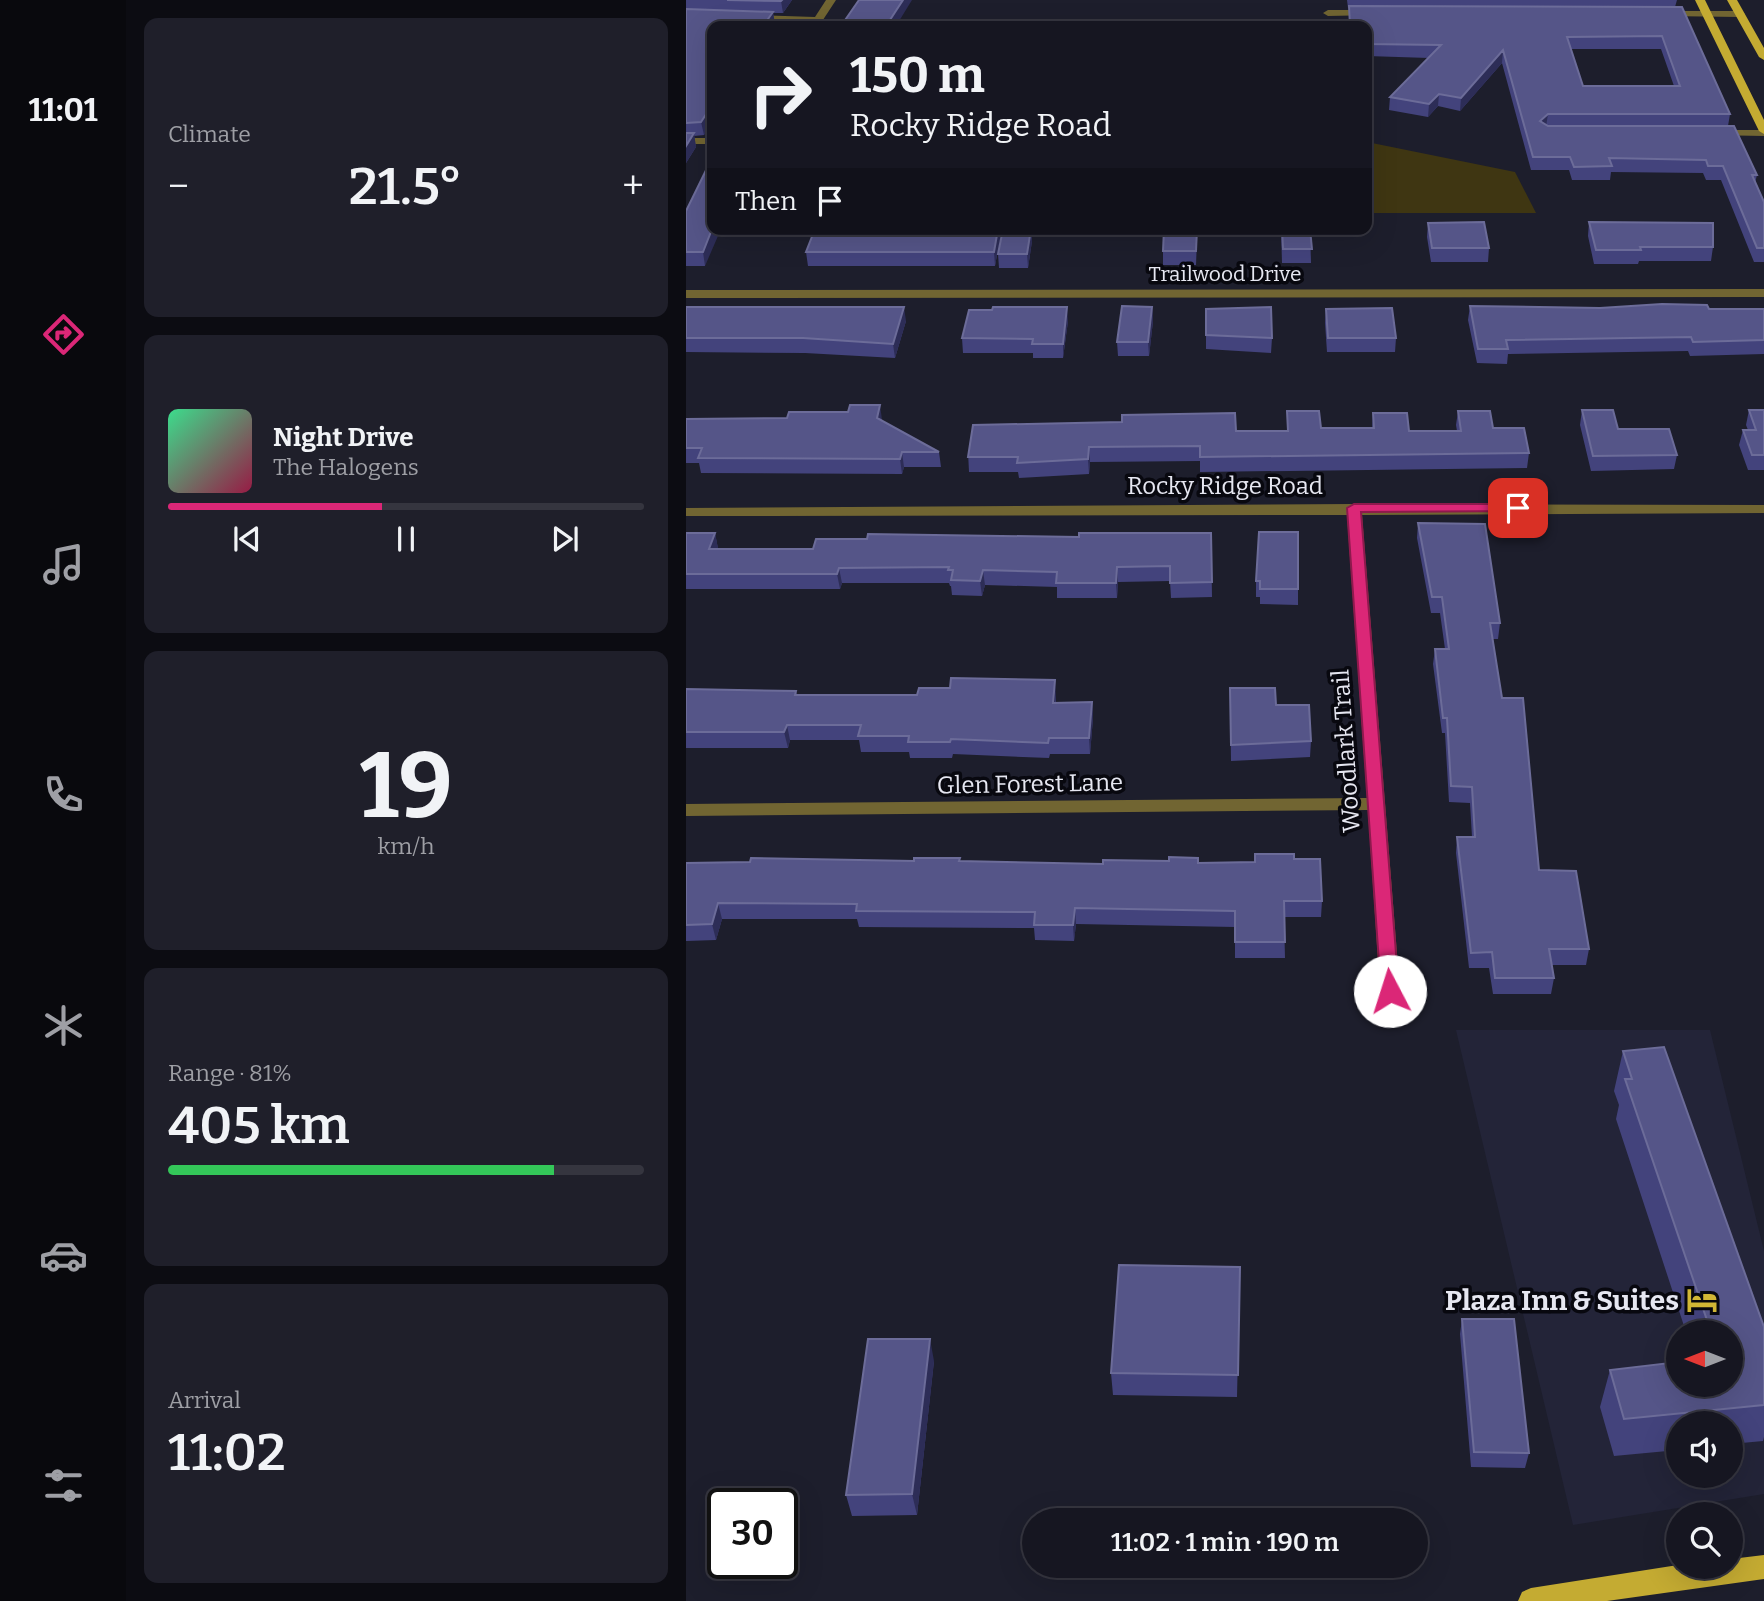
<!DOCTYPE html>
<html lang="en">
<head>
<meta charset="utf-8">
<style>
  :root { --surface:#161621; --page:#1f1f2a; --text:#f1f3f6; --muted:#9e9fa5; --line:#35353f; --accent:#db2777 }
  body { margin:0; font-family:Bitter,serif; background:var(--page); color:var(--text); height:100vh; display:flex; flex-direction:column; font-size:26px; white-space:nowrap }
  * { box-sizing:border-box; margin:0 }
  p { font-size:23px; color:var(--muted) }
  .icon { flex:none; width:38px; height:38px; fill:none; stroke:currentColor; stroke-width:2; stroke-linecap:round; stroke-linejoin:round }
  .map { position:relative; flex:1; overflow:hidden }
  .side { display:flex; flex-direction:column; gap:18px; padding:18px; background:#0c0c12; width:560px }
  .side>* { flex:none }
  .guide { position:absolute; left:21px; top:21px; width:665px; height:214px; border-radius:14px; box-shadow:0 7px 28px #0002,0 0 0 2px var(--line); background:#161621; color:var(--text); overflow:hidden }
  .needle { width:46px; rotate:270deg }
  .controls { position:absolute; left:980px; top:1320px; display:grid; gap:14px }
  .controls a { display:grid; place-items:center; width:77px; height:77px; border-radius:50%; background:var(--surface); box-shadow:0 7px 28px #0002,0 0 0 2px var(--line); font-size:35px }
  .speed { position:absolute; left:21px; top:1488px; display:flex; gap:14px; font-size:35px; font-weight:700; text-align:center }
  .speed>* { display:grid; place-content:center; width:91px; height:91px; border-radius:50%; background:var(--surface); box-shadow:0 7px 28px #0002,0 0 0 2px var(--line); line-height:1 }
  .speed .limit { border:4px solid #111; border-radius:10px; background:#fff; color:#111 }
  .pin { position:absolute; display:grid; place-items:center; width:60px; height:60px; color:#fff; margin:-30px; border-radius:14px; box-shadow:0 4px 10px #0006 }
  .me { position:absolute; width:77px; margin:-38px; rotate:355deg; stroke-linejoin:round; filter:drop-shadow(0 0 5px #0008) }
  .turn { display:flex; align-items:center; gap:24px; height:147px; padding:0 28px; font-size:32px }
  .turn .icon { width:91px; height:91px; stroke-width:2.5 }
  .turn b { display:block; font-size:49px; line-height:60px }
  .then { display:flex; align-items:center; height:66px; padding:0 28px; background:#0003; gap:14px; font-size:26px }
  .big { font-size:52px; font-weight:600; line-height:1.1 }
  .side .widget { flex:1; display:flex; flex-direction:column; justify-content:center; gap:10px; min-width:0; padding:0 24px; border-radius:14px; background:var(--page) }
  .side .dial { align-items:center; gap:0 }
  .dial b { font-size:91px; line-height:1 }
  .song { display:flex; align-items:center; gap:21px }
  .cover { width:84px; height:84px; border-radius:10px; background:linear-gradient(135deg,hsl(150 70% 55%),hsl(340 70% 35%)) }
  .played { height:7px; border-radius:4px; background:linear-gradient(90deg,var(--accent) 45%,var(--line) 45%) }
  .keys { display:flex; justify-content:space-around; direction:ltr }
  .heat { display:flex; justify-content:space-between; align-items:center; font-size:38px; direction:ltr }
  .charge { height:10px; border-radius:5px; background:linear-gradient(90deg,#34c759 81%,var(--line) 0) }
  .trip { position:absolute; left:336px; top:1508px; width:406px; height:70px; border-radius:35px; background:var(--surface); box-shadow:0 7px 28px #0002,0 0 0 2px var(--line); font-weight:600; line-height:70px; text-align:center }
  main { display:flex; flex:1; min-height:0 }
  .tab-bar { display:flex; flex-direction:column; width:126px; justify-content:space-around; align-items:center; background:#09090d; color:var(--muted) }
  .tab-bar .icon { width:49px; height:49px }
  .tab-bar .on { color:var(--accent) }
  .tab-bar b { font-size:32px; color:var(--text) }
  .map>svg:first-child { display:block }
</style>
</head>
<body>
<main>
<nav class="tab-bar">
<b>11:01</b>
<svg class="icon on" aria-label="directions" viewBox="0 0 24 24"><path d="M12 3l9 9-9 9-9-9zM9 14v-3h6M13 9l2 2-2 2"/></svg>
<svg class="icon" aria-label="music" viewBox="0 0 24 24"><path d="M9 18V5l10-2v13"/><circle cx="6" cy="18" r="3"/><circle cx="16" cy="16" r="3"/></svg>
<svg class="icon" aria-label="phone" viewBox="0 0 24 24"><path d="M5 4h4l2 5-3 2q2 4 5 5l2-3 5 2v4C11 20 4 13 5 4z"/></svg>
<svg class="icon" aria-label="climate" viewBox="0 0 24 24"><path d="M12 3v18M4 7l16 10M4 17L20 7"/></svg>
<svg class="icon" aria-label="car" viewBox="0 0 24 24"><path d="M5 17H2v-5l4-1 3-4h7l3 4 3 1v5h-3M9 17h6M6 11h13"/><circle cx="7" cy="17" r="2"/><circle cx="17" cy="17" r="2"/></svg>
<svg class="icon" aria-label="filters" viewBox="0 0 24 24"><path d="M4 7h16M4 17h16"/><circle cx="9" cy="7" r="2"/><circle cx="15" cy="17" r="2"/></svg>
</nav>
<section class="side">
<div class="widget"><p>Climate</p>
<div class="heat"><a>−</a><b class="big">21.5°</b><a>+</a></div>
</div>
<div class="widget">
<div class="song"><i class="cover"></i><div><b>Night Drive</b><p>The Halogens</p></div></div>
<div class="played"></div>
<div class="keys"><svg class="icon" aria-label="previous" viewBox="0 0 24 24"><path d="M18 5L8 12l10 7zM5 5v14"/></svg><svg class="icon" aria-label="pause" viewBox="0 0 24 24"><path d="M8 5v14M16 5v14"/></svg><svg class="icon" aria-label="next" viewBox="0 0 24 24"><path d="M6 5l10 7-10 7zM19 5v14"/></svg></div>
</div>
<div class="widget dial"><b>19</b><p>km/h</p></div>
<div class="widget"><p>Range · 81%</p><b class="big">405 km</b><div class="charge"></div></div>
<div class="widget"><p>Arrival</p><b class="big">11:02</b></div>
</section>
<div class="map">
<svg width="1078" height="1601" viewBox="0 0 1078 1601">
  <rect width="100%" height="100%" fill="#1d1e2c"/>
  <path fill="#232438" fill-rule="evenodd" d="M770 1030H1024L1078 1251V1494L887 1525ZM992 1332H1045V1384H992ZM992 1423H1045V1475H992Z"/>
  <path fill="#3f3612" d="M681 142 829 172 850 213H681Z"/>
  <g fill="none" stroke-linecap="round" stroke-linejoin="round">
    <path fill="#716532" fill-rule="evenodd" d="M140 0H150L133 26H123L125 23 66 21 61 18 66 15 129 17Z
      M687 10 690 11V15L642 16 637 13 642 10Z
      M975 11H1054L1059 14 1054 17 978 16 973 13Z
      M1028 130H1078V136L1024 135 1023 133Z
      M0 138H26V144H0Z
      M1078 289V297L0 298V290Z
      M668 504 1078 505V513L676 515 714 991 711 996H697L694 991 682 810 0 816V804L681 798 661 515 0 516V508Z"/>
    <path fill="#c4ab32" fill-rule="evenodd" d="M1009 0H1019L1078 120V134L1073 131Z
      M1041 0H1051L1078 48V60L1073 57Z
      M1078 1555V1579L921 1601H832L836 1592 845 1588 992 1565 1045 1566V1559Z"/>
  </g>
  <path fill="#43437c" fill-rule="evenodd" d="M0 0H106L97 13H87L89 24 26 26V122L18 135 8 136 10 147 0 163Z
    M661 0H991L989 7 1044 114 1042 126 1071 175 1069 183 1078 202V262H1068L1035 180H1020L1017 173 925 172 924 180H886L883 170H845L816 63 774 111 752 106 742 117 703 110 704 97 743 58 681 56V26H663V8H662ZM885 49H975L988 86H897Z
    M26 158 19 266H0V211Z
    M903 222 1027 247 1025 261H953L952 264H908L902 236Z
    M742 223 803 248 802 262H745L741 237Z
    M345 229 346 241 342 268H313L312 254Z
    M595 229H624L625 263H596Z
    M315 233 309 266H122L120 252Z
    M511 239 510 265H477V251Z
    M784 306 1078 309V354L1004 356 1002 351 822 354 821 364 791 363 782 320Z
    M0 307 220 321 209 358 119 353 0 352Z
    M466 307 467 321 463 356H432L431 342Z
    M520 309 586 338 585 353 520 349Z
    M640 309 710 338 709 352H641L639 323Z
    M382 321 377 358H347V353H277L276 338Z
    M896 410 932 429 991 455 988 469 905 471 894 425Z
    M1063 410H1078V470H1062L1053 445 1057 430H1062L1060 425Z
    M601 411 635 428H686L687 413 723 431H771L770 425 772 411 807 428 843 453 841 468 514 472V461L404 462 403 474 333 478 332 472H283L282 452 550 431H601Z
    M0 419 196 421 253 452 255 467H218L216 474 15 473 13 463H0Z
    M732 523 814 623 812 639H807L816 698 853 870 903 949 900 965H866L868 978 865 994H807L803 968H783L770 853 771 837H786L784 803 763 802 759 733H756L747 664 749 649H759L754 613H745L731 538Z
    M612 532V605L574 604V597H570V581Z
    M0 533H29L32 549H127L393 537 525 533 526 597 485 598 484 581 432 582 431 598H371V587L299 585 296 596 266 595 265 586H264L263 583H156L154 589H0Z
    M544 688 590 705 625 741 624 757 545 761Z
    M0 689 110 691 111 695 370 696V703L406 702 407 718 404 754H364L363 758 267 754 266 758H224L223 752H175L173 740H104L102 748H0Z
    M274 858V861L417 864 569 862 608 859 636 901 635 917H598L599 958H549V927L390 924 388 941 349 940 348 928 173 927 171 919H36L30 940 0 941V863L228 861Z
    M937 1051 1078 1327V1437L1077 1441 1045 1444V1423H992V1450L928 1456 914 1407 924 1370 1045 1384V1332H1000L930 1119 933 1105 928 1091Z
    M554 1267 551 1397 427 1395 425 1373Z
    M776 1319 843 1453 839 1468 785 1467 774 1334Z
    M248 1361 231 1515 166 1516 160 1495Z"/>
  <path fill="#2d2d57" d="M96 0H106L97 13 95 1Z
    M217 0H226L210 26H200Z
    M87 12 89 24 88 26H77Z
    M817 50 816 63 774 111 775 98Z
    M753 94 752 106 742 117 743 104Z
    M26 105V122L18 135 15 122Z
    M862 114 860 127 854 121Z
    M8 133 10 147 0 163V146Z
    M26 229H35L19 266 17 252Z
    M312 229H315V233L309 266 308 252Z
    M345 229 346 241 342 268 341 254Z
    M218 307 220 321 209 358 207 344Z
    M381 307 382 321 377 358V344Z
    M466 307 467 321 463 356 462 342Z
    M194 405 196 420 193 433 191 418Z
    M403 447 404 462 403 474 402 459Z
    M216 452 218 467 216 474 214 459Z
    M29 533 32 548 27 564 23 549Z
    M431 567 432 582 431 598 430 583Z
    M153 568 156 583 154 589 151 574Z
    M297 570 299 585 296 596 294 581Z
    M369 680 370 696 368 718 367 703Z
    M406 702 407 718 404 754 403 738Z
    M101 725 104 740 102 748 98 732Z
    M32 903 36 919 30 940 26 924Z
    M389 908 390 924 388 941 387 925Z
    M244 1339 248 1361 231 1515 226 1494Z"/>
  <path fill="#558" stroke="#6c6c99" stroke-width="2" fill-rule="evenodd" d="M41 0H96L95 1Z
    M173 0H217L200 26H155Z
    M663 6 996 7 1044 114H862L854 121 862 126H1048L1071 175H1066L1078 202V248H1071L1037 166H1022L1020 160 923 158 926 166 888 167 884 157H847L817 50 775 98 753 94 743 104 704 97 755 45 681 44V26H664ZM976 36 994 86H897L881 37Z
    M0 9 87 12 77 26H26V105L15 122 0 123Z
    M0 133H8L0 146Z
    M26 158V229L17 252H0V211Z
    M798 222 803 248H746L742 223Z
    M903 222 1027 223V247H954L955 250H910Z
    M129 229H312L308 252H120Z
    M317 229H345L341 254H312Z
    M478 229H511L510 251H477Z
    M596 229H624L626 249H597Z
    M976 304 1021 305 1023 309H1078V340L1007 342 1005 337 820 340 822 349H792L784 306 914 308Z
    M436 306 466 307 462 342H431Z
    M0 307H218L207 344 117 338H0Z
    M307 307H381L377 344H346L347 339 276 338 283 310H306Z
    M585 307 586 338 520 335V309Z
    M706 308 710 338H642L640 309Z
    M164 405H194L191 418 253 452H216L214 459 12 458 16 448H0V419L101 418 103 412H162Z
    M896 410H927L932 429H983L991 455 907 456Z
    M1063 410H1078V455H1066L1057 430H1070Z
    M601 411H633L635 428H688L687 413H721L723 431H775L772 411H804L807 428H838L843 453 514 457V446L403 447 402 459 331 463 332 457H282L287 425 436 422V415L549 413 550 431H602Z
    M732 523 799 524 814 623H804L816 698H837L853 870 890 871 903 949H863L868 978H809L806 952 785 953 771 837H789L786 787 765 786 761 718H757L749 649H763L756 597H746Z
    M573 532H612V589H574V581H570Z
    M0 533H29L23 549H127L130 539H181L182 534 393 537V533H525L526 582 484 583V566L431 567 430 583H370L371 572 297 570 294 581 265 580 267 570H262L263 567 153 568 151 574H0Z
    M265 678 369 680 367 703 406 702 403 738H363L362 743 265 739 264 742H222L223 736H172L175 725H101L98 732H0V689L110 691 109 695H231L233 688H264Z
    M544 688H589L590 705H623L625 741 545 745Z
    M569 854H608V859H634L636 901H598L599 942H549V911L389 908 387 925H348L349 912 170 911 171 904 32 903 26 924 0 925V863L64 862 65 858 228 861V858H274L273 861 417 864V860L483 861V857L512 858V863L569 862Z
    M978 1047 1078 1327V1405L938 1419 924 1370 992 1362V1384H1045V1332H1025L939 1079H946L937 1051Z
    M433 1265 554 1267 552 1375 425 1373Z
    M776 1319H828L843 1453 788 1452Z
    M182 1339H244L226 1494 160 1495Z"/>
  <path fill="#db2777" stroke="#8e194d" stroke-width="2" d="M832 504 838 508 836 511 675 512 713 991 704 998 695 991 661 508 668 504Z"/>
  <defs>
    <g id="hotel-bare" transform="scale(2.415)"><path d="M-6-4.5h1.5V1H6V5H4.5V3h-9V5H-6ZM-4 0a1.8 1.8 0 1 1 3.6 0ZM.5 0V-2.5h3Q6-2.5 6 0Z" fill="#d2b735" stroke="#08080f" stroke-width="2.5" paint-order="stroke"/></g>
  </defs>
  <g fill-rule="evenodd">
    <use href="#hotel-bare" x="1016" y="1300"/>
  </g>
  <g text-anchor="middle" stroke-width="7" stroke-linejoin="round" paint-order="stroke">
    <g font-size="21" fill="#e6e7f1" stroke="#08080f">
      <text x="539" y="281">Trailwood Drive</text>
    </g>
    <g font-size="24" fill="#e6e7f1" stroke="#08080f">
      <text x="539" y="494">Rocky Ridge Road</text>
      <text transform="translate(660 751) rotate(-94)" y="8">Woodlark Trail</text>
      <text transform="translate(344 784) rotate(-1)" y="8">Glen Forest Lane</text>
    </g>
    <g font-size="28" font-weight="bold" fill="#e6e7f1" stroke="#08080f" text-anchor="end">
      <text x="993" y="1310">Plaza Inn &amp; Suites</text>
    </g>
  </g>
</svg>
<div class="controls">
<a><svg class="needle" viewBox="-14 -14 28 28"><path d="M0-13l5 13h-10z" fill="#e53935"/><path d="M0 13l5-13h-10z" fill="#9e9fa5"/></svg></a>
<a><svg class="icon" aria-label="sound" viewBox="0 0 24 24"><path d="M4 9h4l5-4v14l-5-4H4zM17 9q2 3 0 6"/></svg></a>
<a><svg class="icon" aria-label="search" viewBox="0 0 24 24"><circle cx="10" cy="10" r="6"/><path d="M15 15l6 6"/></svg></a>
</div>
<div class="speed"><div class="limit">30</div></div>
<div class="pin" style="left:832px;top:508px;background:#d93025"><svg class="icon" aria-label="arrive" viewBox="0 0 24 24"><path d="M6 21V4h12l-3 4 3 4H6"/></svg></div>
<svg class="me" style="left:704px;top:991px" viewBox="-20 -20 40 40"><circle r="19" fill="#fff"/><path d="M0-13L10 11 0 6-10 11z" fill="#db2777"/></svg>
<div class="trip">11:02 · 1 min · 190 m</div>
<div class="guide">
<div class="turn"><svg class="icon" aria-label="right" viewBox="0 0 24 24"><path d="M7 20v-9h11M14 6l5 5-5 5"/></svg><div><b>150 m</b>Rocky Ridge Road</div></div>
<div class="then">Then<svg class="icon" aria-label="arrive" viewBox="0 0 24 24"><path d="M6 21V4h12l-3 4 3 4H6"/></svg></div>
</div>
</div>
</main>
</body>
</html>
